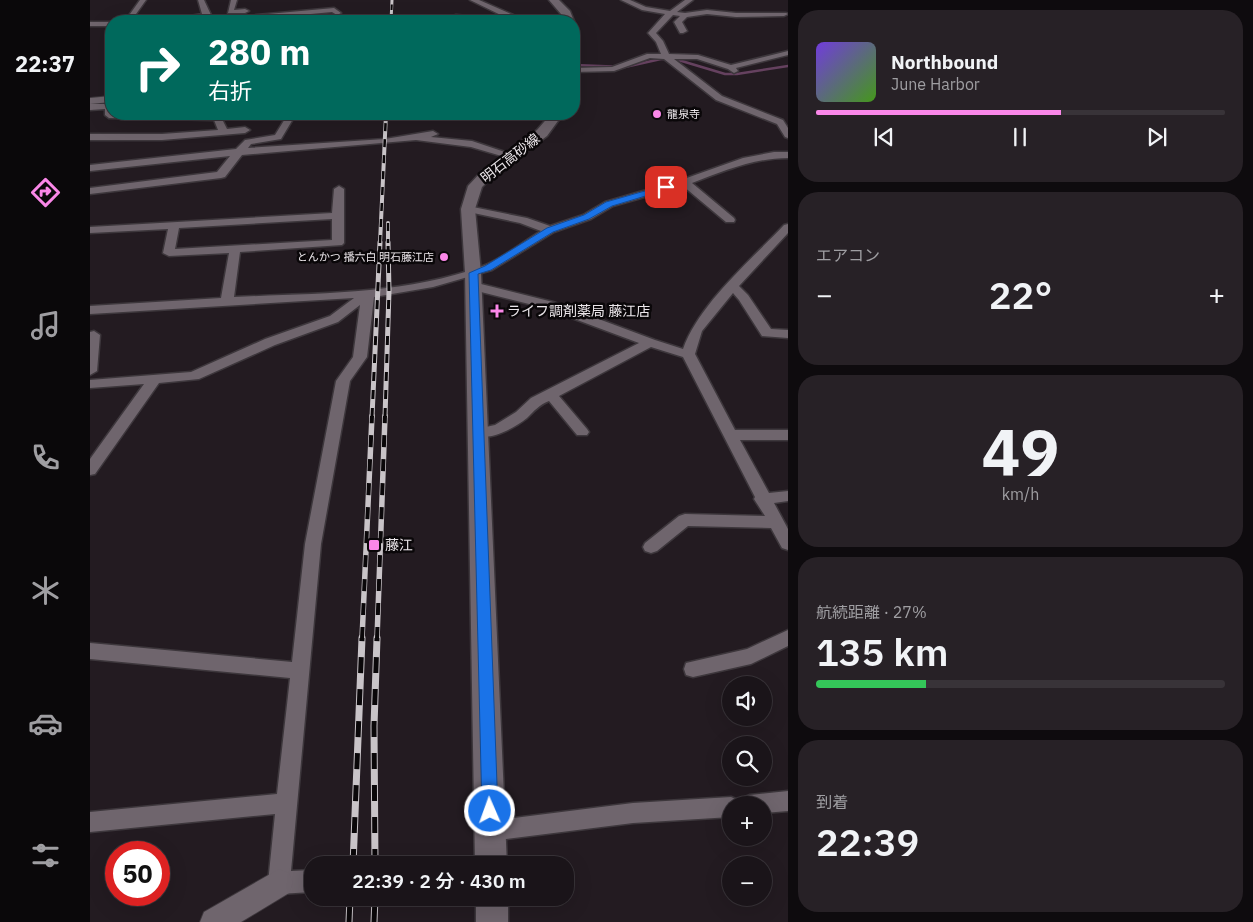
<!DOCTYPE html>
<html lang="ja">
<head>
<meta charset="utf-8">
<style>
  :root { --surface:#1a1419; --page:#272126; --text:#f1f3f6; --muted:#9f9ea2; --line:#383338; --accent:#fa87e8 }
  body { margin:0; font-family:"IBM Plex Sans","Noto Sans JP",sans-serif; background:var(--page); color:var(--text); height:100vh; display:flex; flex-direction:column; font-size:19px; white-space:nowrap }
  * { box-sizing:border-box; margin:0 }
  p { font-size:16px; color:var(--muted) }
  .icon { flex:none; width:28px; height:28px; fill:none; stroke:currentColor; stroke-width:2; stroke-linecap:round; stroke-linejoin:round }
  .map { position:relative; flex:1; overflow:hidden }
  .details { display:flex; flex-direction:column; gap:10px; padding:10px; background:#0e0b0e; width:465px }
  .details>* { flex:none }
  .hud { position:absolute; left:15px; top:15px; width:475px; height:105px; border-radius:20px; box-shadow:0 5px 20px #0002,0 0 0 1px var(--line); background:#00695c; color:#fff; overflow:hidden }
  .controls { position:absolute; left:632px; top:676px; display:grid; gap:10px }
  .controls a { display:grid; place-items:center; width:50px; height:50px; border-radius:50%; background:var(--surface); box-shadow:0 5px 20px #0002,0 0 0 1px var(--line); font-size:25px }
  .speed { position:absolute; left:15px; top:841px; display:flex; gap:10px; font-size:25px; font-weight:700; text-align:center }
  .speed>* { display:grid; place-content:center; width:65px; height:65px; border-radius:50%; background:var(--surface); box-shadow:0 5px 20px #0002,0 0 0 1px var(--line); line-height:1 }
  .speed .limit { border:8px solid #d22; background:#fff; color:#111 }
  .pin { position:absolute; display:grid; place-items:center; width:42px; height:42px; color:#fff; margin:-21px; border-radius:10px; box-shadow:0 2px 8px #0006 }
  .me { position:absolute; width:55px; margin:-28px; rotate:358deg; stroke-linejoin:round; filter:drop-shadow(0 0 4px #0008) }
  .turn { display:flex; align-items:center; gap:18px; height:105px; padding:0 20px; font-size:22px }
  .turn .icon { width:65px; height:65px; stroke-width:2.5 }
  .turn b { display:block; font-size:35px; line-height:42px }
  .big { font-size:38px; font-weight:600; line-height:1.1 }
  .details .tile { flex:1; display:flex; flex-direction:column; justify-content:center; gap:8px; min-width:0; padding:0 18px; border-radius:20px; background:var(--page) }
  .details .dial { align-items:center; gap:0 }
  .dial b { font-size:65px; line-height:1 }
  .song { display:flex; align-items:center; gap:15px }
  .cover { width:60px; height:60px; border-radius:8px; background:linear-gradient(135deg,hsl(260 70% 55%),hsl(100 70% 35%)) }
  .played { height:5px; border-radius:2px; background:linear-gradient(90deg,var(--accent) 60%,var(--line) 60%) }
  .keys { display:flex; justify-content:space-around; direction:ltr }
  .heat { display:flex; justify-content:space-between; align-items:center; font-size:28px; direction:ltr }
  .charge { height:8px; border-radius:4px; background:linear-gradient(90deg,#34c759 27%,var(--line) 0) }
  .trip { position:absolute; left:214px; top:856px; width:270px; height:50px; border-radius:20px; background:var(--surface); box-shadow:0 5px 20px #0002,0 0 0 1px var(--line); font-weight:600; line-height:50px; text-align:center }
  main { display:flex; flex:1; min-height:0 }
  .dock { display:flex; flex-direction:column; width:90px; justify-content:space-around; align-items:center; background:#0a080a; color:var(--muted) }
  .dock .icon { width:35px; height:35px }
  .dock .active { color:var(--accent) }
  .dock b { font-size:22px; color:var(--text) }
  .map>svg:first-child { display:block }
</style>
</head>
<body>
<main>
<nav class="dock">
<b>22:37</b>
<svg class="icon active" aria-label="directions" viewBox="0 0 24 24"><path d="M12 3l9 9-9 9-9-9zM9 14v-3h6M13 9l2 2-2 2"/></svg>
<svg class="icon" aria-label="music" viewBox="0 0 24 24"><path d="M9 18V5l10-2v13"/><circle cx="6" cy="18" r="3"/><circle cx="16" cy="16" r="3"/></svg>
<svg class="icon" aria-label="phone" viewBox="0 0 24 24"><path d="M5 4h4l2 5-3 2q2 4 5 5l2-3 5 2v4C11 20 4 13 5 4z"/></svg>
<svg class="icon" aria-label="climate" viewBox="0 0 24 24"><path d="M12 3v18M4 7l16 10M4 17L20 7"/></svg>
<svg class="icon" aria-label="car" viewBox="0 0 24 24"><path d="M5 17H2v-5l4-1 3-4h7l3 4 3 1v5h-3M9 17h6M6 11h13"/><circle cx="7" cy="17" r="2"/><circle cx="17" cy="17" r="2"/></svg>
<svg class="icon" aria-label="filters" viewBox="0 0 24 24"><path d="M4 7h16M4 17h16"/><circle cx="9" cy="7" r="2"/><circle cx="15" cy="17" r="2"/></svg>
</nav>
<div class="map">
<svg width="698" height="922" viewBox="0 0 698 922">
  <rect width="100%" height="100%" fill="#231b21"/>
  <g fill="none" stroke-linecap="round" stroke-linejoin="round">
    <path stroke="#65415f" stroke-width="2.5" d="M484 65 535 67 571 59H585L635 74H647L698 66"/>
    <g stroke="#3d373c" stroke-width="3">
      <path id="minor" d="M50 0H56L41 21H35Z
        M108 0H114L121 15V21L124 19 244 8 251 13 247 15 242 12 145 21H114L113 18 79 21 82 19 112 14Z
        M141 0H147L144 10 155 9 159 11 155 13H138Z
        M380 0H389L437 21H383L366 19 347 21 366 15 419 19Z
        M531 0H540L556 7 580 11 595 0H603L587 12 595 13 617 10 646 13H696L698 14 694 16 646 17 617 14 597 17 592 22 597 31 593 33H590L584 22 590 16 583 15 566 33 573 41 579 54 608 55 641 65 698 51V55L646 68 648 71 644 73 638 69 607 59H584L632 96 693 120 698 128V138L695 137 687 124 626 100 574 59 560 58 524 71 484 72V68L522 67 557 54H571L566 42 558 33 575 14 552 10Z
        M477 15H480V19L445 21Z
        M0 22H21V26H0Z
        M21 100V114H127L130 115 137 129 155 127 160 130 155 133 72 140H0V134H72L128 130 124 120 19 118 15 115V109L0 110V104H16Z
        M198 114H206L191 139 161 144 158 148 295 139 343 131 348 134 341 137 382 141 427 156 422 159 381 147 326 140 152 155 135 177 131 178 0 194V188L127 172 140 156 0 171V165L146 149 155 140 185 135Z
        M684 152H698V158C664 158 634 171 602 183L644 218 645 220 644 222H636L593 186 523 206 501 219 464 232 402 270 343 287 284 297 277 357 260 381 231 544 201 871 222 870V892L189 894 181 891 178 883 185 814 0 832V812L187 794 200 678 0 659V643L202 662 215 544 246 381 263 357 270 305 248 322 185 345 109 379 69 383 5 474 0 475V459L54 384 0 388V380L101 372 175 339 240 316 264 298 0 314V306L131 298 139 253 79 256 73 253 78 229 0 233V227L242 213 244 189 249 186 254 189V243L252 245 150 252 144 297C226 293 314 295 393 266 412 259 434 241 451 231L430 223 374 211 373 209 374 207 378 206 437 218 460 226 493 215 515 202 591 180 653 158ZM242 219V240L85 249 89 228Z
        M698 224V233L649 286 658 295 681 329 698 330V338L672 336 649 300 643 293 612 331 605 354 645 430H698V440H650L679 493 698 491V501L684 503 698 529V550L692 548 681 528 598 526 567 551 561 553 555 551 553 547 555 543 589 516 595 514 675 516 664 499 665 497 593 357 561 347 469 396 497 429 499 432 497 435H487L459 401C449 405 444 411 437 418 423 429 400 441 382 436L380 433 382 430 405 425 426 412 441 398 549 343 455 308 379 289 377 286 379 283 383 282 463 302 565 340 593 349C609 304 661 260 694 225Z
        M4 331 10 335 7 371 0 375V332Z
        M698 630V646L661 664 603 677 596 675 594 669 596 663 657 649Z
        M698 791V811L674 813V805H641V817L543 823 401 841 393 838 390 831 393 824 401 821 543 803 641 797 648 800 650 804 653 798 660 795Z"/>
    </g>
    <g stroke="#3d373c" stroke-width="2">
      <path id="tertiary" d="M21 96V102L0 104V98Z
        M189 869 199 873 203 883 199 893 151 922H110L114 912Z"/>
    </g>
    <g stroke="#3d373c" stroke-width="3">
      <path id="secondary" d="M459 0H469L480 11 484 21V22L474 21 471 14Z
        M461 114H473L457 136 402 177 392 187 385 209 391 273 417 865H385L375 273 371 209 378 186 392 171 447 130Z
        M386 898H418V922H386Z"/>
    </g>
    <use href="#minor" fill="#6f656d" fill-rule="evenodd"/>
    <use href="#tertiary" fill="#6f656d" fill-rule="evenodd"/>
    <use href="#secondary" fill="#6f656d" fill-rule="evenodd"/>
    <g stroke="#c9c4c8" stroke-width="3">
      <path id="rail-far4" d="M301 21 302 0"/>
    </g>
    <g stroke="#c9c4c8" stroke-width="4">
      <path id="rail-far3" d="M298 223V243
        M290 243 296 114"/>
    </g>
    <g stroke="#c9c4c8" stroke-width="5">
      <path id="rail-far2" d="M282 417 290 242
        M295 417 299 291 298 242"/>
    </g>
    <g stroke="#c9c4c8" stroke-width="5.5">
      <path id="rail-far1" d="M272 639 282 416
        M287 639 295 416"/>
    </g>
    <g stroke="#c9c4c8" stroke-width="7">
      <path id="rail" d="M263 865 272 638
        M285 865 284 726 287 638
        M259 922 260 898
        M284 922 285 898"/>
    </g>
    <use href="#rail-far4" stroke="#0a0709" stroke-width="2" stroke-dasharray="5.5" stroke-linecap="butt"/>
    <use href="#rail-far3" stroke="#0a0709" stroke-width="2.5" stroke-dasharray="8" stroke-linecap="butt"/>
    <use href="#rail-far2" stroke="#0a0709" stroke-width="3" stroke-dasharray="9" stroke-linecap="butt"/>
    <use href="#rail-far1" stroke="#0a0709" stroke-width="4" stroke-dasharray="12" stroke-linecap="butt"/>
    <use href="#rail" stroke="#0a0709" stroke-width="5" stroke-dasharray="16" stroke-linecap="butt"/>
  </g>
  <path fill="#1a73e8" stroke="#114b97" d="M576 185 580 187 579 189 522 206 499 219 463 232 401 270 388 274 408 811 406 817 400 819 394 817 392 811 379 273 395 266 457 228 494 215 516 202Z"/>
  <g fill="#fa87e8" stroke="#0a0709" stroke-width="2">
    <circle cx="567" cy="114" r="5"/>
    <circle cx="354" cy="257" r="5"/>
    <path d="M404.5 303.5h5v5h5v5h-5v5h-5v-5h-5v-5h5z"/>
    <rect x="278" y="539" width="12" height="12" rx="2.5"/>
  </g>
  <g text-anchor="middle" stroke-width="5" stroke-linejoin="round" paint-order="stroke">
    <g font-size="11" fill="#ebe6ea" stroke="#0a0709" text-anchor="start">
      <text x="577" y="118">龍泉寺</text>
      <text x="344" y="261" text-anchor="end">とんかつ 播六白 明石藤江店</text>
    </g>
    <g font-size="14" fill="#ebe6ea" stroke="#0a0709">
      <text transform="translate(420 158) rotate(-38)" y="5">明石高砂線</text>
    </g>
    <g font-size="14" fill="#ebe6ea" stroke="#0a0709" text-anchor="start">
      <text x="417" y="316">ライフ調剤薬局 藤江店</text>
      <text x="295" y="550">藤江</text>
    </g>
  </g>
</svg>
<div class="controls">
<a><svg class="icon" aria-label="sound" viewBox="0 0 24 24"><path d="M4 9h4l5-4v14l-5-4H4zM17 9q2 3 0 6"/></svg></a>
<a><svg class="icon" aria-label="search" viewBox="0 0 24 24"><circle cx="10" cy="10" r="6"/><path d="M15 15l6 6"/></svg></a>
<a>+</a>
<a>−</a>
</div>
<div class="speed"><div class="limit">50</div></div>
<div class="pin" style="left:576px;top:187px;background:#d93025"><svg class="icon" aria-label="arrive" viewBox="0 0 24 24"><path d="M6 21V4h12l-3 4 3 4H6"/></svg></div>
<svg class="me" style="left:400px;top:811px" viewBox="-20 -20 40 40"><circle r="17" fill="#1a73e8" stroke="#fff" stroke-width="3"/><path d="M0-11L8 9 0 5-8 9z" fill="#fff"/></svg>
<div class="trip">22:39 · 2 分 · 430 m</div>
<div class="hud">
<div class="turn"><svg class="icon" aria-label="right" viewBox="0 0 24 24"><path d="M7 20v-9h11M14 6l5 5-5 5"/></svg><div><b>280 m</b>右折</div></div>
</div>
</div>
<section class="details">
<div class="tile">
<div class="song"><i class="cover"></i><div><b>Northbound</b><p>June Harbor</p></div></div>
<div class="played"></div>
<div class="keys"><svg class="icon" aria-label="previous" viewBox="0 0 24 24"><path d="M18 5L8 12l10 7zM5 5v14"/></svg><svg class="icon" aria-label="pause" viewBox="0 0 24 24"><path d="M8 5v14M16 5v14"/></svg><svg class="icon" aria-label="next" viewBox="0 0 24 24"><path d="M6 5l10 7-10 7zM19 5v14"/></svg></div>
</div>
<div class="tile"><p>エアコン</p>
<div class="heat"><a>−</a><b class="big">22°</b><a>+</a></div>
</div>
<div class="tile dial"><b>49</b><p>km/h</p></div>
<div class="tile"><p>航続距離 · 27%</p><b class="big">135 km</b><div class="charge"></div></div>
<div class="tile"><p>到着</p><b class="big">22:39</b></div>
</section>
</main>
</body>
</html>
